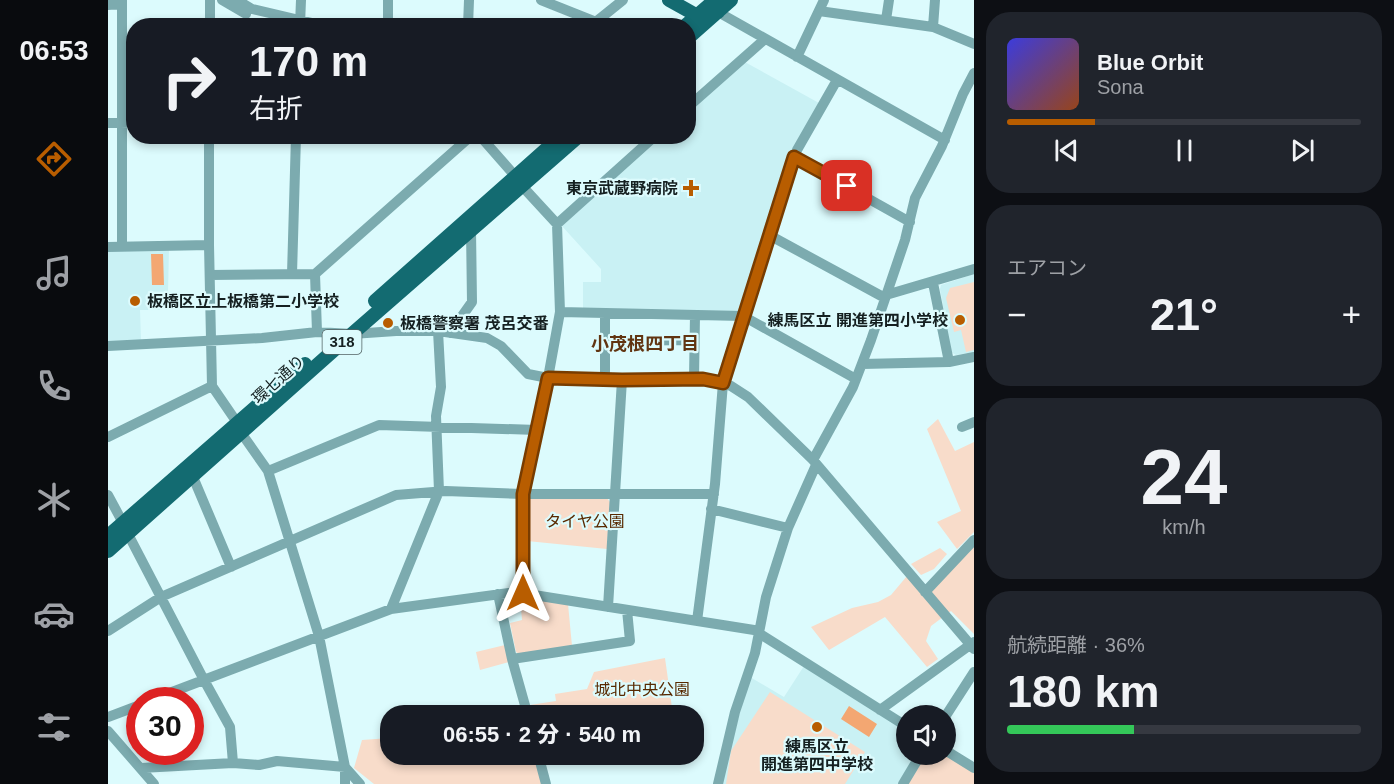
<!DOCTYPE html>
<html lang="ja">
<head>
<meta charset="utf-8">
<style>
  :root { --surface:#171b24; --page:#20242c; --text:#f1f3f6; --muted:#9ea1a6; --line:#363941; --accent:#b85d00 }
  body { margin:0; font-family:Helvetica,"Noto Sans JP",sans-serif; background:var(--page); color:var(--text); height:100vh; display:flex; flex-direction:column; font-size:22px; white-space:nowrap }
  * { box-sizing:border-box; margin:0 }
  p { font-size:20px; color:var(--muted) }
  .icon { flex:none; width:33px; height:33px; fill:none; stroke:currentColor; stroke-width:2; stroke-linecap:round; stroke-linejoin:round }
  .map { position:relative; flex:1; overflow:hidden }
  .panel { display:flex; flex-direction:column; gap:12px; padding:12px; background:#0d0f14; width:420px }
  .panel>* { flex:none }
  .guide { position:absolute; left:18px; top:18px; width:570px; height:126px; border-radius:24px; box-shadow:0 3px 9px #0003; background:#171b24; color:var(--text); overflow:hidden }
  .fabs { position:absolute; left:788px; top:705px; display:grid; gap:12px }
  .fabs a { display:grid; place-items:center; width:60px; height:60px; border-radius:50%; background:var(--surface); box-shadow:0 3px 9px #0003; font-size:30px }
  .speed { position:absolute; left:18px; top:687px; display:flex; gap:12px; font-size:30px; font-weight:700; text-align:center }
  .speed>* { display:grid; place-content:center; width:78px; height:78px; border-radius:50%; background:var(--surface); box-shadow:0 3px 9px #0003; line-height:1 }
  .speed .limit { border:9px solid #d22; background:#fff; color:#111 }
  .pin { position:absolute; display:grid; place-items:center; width:51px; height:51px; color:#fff; margin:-26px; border-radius:12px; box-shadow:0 3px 9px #0006 }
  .me { position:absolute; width:66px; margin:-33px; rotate:0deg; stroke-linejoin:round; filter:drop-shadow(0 0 4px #0008) }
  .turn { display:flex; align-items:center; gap:21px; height:126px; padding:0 24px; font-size:27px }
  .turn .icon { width:78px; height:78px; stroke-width:2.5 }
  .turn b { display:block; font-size:42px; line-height:51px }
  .big { font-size:45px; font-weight:800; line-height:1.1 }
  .panel .tile { flex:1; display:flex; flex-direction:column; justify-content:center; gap:9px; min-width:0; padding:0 21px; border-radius:24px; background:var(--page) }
  .panel .dial { align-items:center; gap:0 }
  .dial b { font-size:78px; line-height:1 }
  .song { display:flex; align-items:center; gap:18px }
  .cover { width:72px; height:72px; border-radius:9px; background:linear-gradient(135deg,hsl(240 70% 55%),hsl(20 70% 35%)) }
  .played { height:6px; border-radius:3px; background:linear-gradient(90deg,var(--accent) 25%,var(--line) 25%) }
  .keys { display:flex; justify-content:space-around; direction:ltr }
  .heat { display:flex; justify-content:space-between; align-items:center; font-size:33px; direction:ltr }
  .charge { height:9px; border-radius:4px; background:linear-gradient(90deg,#34c759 36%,var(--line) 0) }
  .trip { position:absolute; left:272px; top:705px; width:324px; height:60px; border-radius:24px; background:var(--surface); box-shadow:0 3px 9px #0003; font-weight:800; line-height:60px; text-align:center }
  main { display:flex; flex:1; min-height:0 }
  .menu { display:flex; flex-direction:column; width:108px; justify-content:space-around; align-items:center; background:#090b0e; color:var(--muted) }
  .menu .icon { width:42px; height:42px }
  .menu .on { color:var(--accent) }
  .menu b { font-size:27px; color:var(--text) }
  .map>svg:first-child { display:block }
</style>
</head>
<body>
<main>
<nav class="menu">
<b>06:53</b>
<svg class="icon on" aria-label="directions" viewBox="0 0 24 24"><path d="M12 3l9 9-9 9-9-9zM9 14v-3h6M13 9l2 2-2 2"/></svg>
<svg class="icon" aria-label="music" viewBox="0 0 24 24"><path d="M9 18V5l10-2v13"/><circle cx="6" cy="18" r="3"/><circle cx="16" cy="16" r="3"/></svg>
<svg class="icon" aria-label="phone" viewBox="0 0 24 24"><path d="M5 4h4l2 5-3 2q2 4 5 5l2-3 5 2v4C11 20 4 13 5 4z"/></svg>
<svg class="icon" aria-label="climate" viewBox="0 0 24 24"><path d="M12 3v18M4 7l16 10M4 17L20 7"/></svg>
<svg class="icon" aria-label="car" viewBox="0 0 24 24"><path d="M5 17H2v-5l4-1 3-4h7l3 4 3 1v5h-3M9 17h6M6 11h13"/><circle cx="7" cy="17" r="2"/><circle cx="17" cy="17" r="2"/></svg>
<svg class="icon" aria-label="filters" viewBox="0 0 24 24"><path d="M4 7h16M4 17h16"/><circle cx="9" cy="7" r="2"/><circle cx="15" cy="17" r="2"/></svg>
</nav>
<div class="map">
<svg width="866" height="784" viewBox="0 0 866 784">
  <rect width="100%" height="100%" fill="#dcfbfd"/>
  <path fill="#c9f1f4" d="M635 61 711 103 684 151 633 310 628 312 475 308V282H493V269L453 225 551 137 580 136 581 110Z
    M61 249 60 292H53V310H32L33 341 0 342V250Z
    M866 274V352L848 355 843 352 832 289 833 285Z
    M696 666 798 731V754L809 755 790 784H612L642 677 676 697Z"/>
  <path fill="#f8dcca" d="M866 282V350L858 352 853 330 846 332 838 298 842 288Z
    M830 419 847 451 866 442V532L849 549 829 522 853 511 819 429Z
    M498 497 502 502 499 549 419 541V501L422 498Z
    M866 543V634L843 611 823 626 818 641 830 659 819 667 777 617 721 650 703 627 744 608 770 602 783 595 799 576 816 596Z
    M832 548 839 554 826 569 813 575 803 564Z
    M412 597 460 604 464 646 413 655 408 652 402 623 414 620Z
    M397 645 401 662 372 670 368 652Z
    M557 658 565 715H425L422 705 448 701 447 694 479 689 486 672Z
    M662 692 757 752 737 784H618L623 751Z
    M282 738V754L426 755 434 784H266L246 768 254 740Z
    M818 755H837L866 773V784H800Z"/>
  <path fill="#f3a772" d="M43 254H55L56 285H44Z
    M741 706 769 724 761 737 733 719Z"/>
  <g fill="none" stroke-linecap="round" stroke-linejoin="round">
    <path stroke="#7cabaf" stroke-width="10" d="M14 0V247
      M114 0 138 14
      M129 0 144 9 217 26
      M433 0 488 22
      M0 5 13 4
      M711 11 825 27 866 44
      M610 12 837 140
      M778 20 781 0
      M192 25 193 0
      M484 25 515 0
      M102 26V0
      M280 26V0
      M360 26 361 0
      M825 27 827 0
      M689 57 716 0
      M580 107 657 39
      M0 123 26 122
      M372 136 408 177
      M686 157 802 222
      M414 186 449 224 452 312 440 378 415 494V593
      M449 224 547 136
      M661 235 777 298
      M101 245V136
      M0 247 101 245 104 386 130 424
      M184 274 188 136
      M102 275 207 274
      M825 283 841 362 866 357
      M778 295 866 269
      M452 312 635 316 748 379
      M209 332 207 274 363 136
      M342 333 364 302 363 230
      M497 341 586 340
      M0 346 154 338 209 332 244 334 288 331H330L379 338 393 346 420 374 440 378 514 380 595 379 615 383 623 386 640 397 705 460 866 649
      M754 364 841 362
      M497 379V313
      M586 379 587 315
      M854 427 866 422
      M134 434 160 471 211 636 237 767V784
      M0 437 104 386
      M705 460 745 387 763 340 797 240 807 198 834 146 855 94 866 73
      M160 471 271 425 429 430
      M85 477 123 567
      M0 495 15 523
      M603 509 680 528
      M20 534 96 680 122 727 125 763
      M817 592 866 540
      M390 594 404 659 420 716
      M500 607 514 380
      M283 609 331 491 328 416 333 387 330 331
      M589 621 607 484 615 383 689 150 729 80
      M0 631 53 597 288 495 338 491 415 494H606
      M404 659 522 641 519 610
      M43 700 283 609 407 592 646 630 798 726
      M772 710 866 642
      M0 717 32 705
      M837 717 866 672
      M0 731 46 784
      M837 750 866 768
      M430 754 438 784
      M33 768 125 763 151 765 169 761 237 767 252 784
      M610 784 627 712 647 653 658 597 680 528 708 465
      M795 784 813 754"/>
    <path stroke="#136b71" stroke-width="14" d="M561 0 588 15 610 12
      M577 26 607 0
      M580 38 623 0
      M267 301 453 136
      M0 536 197 364
      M0 551 244 334 471 136"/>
  </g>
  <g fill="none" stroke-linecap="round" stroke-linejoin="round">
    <g stroke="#783c00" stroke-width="15">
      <path id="route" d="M415 593V494L440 378 514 380 595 379 615 383 686 157 739 186"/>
    </g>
    <use href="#route" stroke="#b85d00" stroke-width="10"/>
  </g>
  <g fill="#b85d00" stroke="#dcfbfd" stroke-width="2">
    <path d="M580 179h6v6h6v6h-6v6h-6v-6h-6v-6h6z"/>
    <circle cx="27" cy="301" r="6"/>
    <circle cx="852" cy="320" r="6"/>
    <circle cx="280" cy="323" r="6"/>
    <circle cx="709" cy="727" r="6"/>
  </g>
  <g text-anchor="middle" stroke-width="4.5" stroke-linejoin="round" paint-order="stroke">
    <rect fill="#dcfbfd" stroke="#516263" stroke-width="1.5" x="214.5" y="330" width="39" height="24" rx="4.5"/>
    <g font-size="15" font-weight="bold" fill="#152021">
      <text x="234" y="347">318</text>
    </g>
    <g font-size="16" font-weight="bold" fill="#152021" stroke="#dcfbfd" text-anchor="end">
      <text x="570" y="194">東京武蔵野病院</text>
      <text x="39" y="307" text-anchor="start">板橋区立上板橋第二小学校</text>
      <text x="840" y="326">練馬区立 開進第四小学校</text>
      <text x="292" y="329" text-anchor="start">板橋警察署 茂呂交番</text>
      <text x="709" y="752" text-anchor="middle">練馬区立<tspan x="709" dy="18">開進第四中学校</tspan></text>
    </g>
    <g font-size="16" fill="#152021" stroke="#dcfbfd">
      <text transform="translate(170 379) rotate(-42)" y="6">環七通り</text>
    </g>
    <g font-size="16" fill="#582900" stroke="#dcfbfd">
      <text x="477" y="527">タイヤ公園</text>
      <text x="534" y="695">城北中央公園</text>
    </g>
    <g font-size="18" font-weight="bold" fill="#613411" stroke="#dcfbfd">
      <text x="537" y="350">小茂根四丁目</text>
    </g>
  </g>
</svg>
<div class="fabs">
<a><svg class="icon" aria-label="sound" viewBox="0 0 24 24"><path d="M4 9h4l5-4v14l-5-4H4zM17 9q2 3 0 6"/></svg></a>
</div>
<div class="speed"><div class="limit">30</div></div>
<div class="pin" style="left:739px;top:186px;background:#d93025"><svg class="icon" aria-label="arrive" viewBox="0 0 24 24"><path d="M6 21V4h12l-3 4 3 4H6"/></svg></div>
<svg class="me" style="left:415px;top:593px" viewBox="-20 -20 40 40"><path d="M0-17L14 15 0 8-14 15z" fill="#b85d00" stroke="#fff" stroke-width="4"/></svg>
<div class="trip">06:55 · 2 分 · 540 m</div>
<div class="guide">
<div class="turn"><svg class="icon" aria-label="right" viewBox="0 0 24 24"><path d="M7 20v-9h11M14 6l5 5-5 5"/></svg><div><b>170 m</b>右折</div></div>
</div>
</div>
<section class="panel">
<div class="tile">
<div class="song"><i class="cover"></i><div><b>Blue Orbit</b><p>Sona</p></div></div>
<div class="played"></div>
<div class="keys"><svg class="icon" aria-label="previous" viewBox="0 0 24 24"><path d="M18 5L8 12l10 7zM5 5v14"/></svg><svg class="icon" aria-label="pause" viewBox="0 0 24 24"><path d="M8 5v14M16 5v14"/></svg><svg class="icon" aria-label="next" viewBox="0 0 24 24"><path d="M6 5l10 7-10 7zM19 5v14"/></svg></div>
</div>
<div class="tile"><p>エアコン</p>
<div class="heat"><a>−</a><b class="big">21°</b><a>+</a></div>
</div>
<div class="tile dial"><b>24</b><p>km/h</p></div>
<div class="tile"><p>航続距離 · 36%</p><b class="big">180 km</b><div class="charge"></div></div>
</section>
</main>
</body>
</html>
